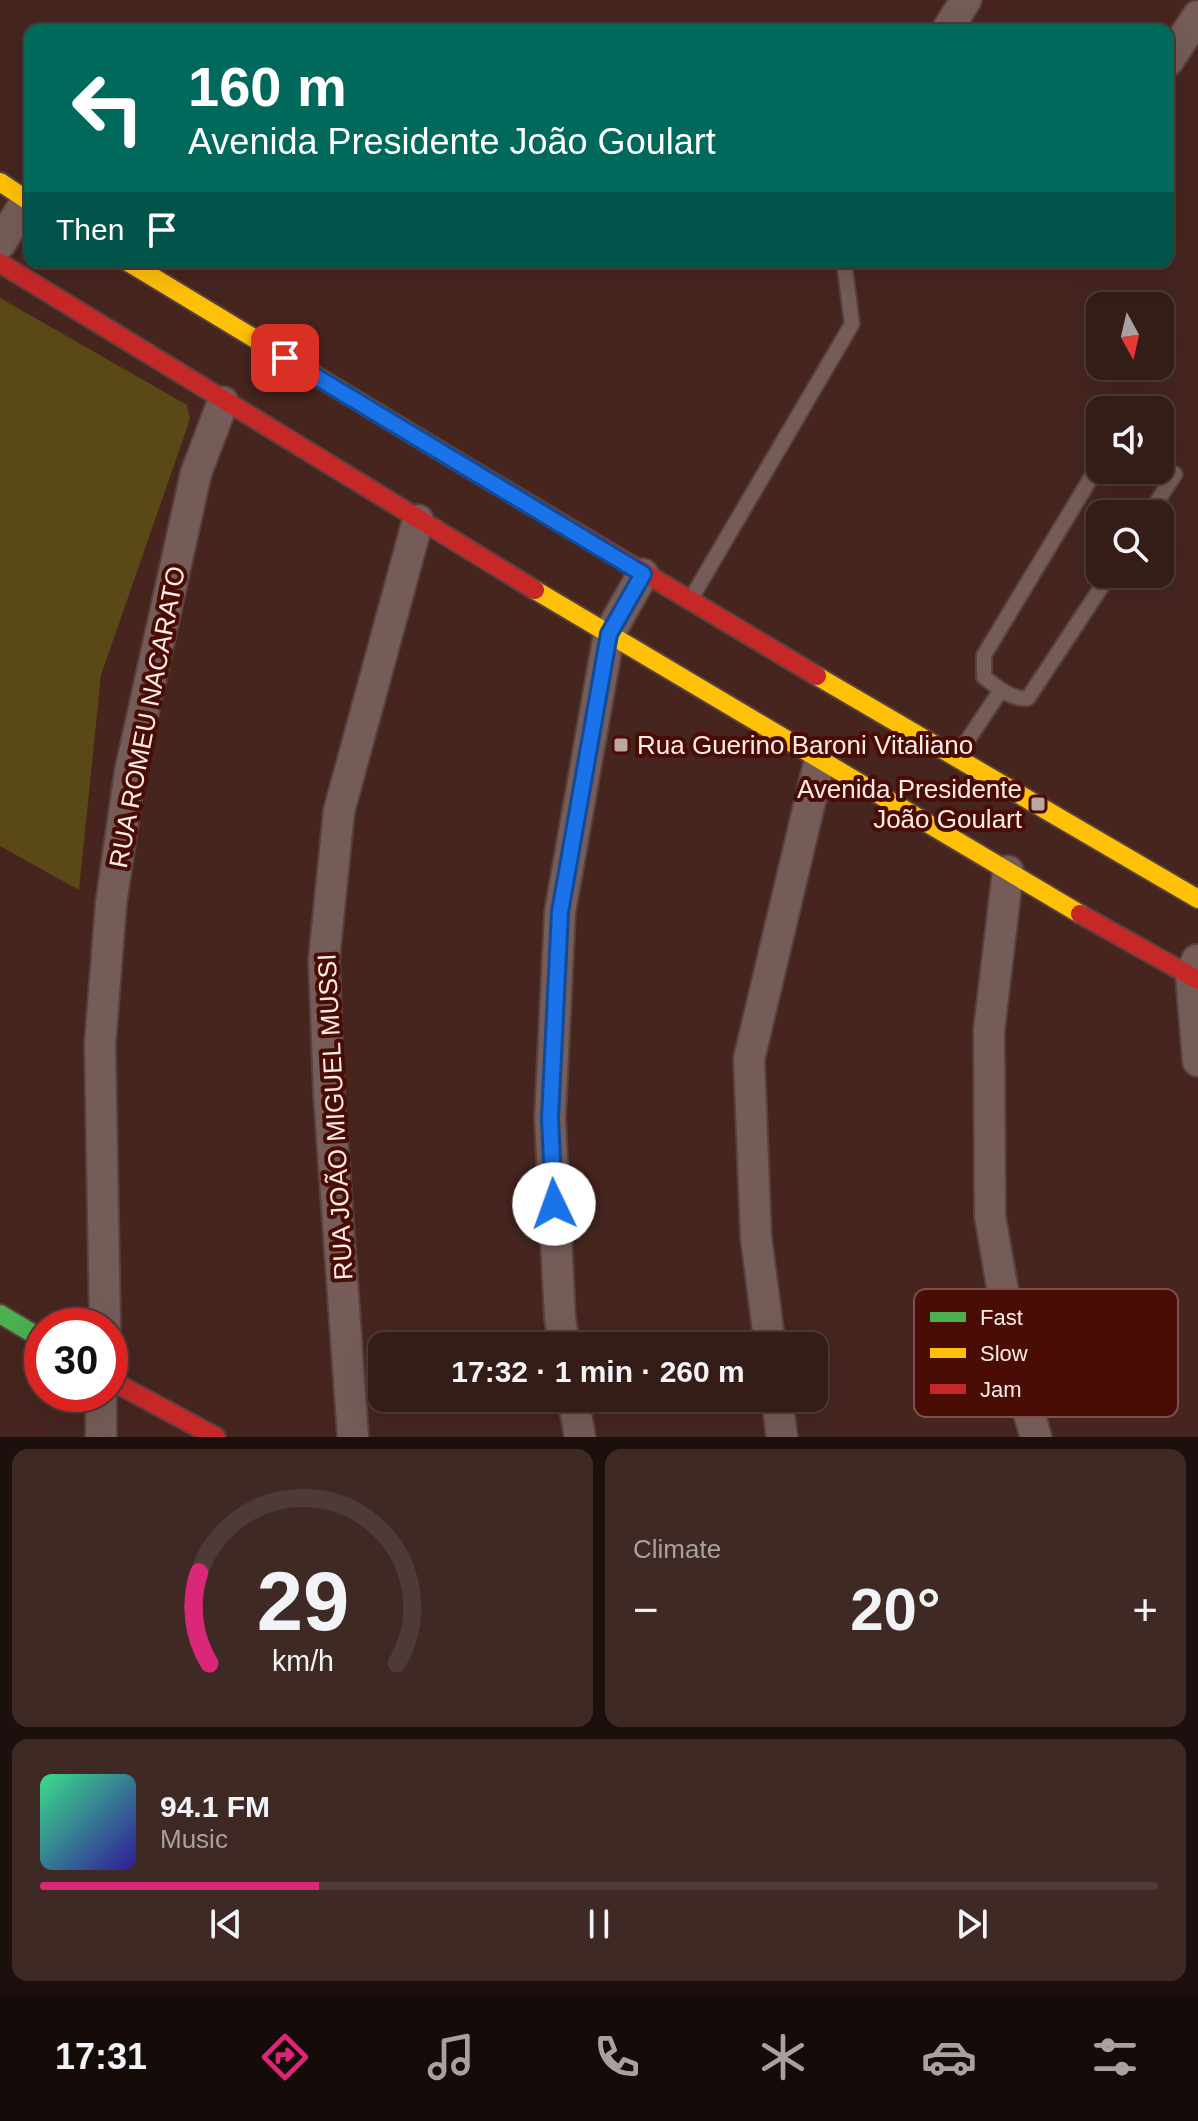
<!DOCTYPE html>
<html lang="en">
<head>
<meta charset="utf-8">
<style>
  :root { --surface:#341c17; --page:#3f2924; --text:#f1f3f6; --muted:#a9a1a1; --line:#4e3a36; --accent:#db2777 }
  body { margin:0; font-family:Arial,sans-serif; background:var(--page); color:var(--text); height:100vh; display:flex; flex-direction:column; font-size:30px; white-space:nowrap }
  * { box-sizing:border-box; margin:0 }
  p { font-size:26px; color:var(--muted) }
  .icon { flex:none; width:44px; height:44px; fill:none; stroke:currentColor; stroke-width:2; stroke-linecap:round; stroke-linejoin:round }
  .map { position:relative; height:1437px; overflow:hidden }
  .panel { display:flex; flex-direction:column; gap:12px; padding:12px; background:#1d0f0d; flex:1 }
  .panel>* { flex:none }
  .top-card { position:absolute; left:24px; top:24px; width:1150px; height:244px; border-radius:16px; box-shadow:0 8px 32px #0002,0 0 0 2px var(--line); background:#00695c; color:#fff; overflow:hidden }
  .needle { width:52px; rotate:172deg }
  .controls { position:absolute; left:1086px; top:292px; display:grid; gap:16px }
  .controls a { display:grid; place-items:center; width:88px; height:88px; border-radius:16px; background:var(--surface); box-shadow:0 8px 32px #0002,0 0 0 2px var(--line); font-size:40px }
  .speed { position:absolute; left:24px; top:1308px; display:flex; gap:16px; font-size:40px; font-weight:700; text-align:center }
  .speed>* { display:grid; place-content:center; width:104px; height:104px; border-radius:50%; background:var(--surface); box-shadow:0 8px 32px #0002,0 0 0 2px var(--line); line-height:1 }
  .speed .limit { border:12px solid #d22; background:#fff; color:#111 }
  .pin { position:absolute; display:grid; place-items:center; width:68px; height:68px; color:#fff; margin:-34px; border-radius:16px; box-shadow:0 4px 12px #0006 }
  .me { position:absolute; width:88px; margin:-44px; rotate:357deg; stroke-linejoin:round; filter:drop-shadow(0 0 6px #0008) }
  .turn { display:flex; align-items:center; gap:28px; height:168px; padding:0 32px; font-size:36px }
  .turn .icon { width:104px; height:104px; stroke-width:2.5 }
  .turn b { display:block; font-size:56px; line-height:68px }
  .then { display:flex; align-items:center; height:76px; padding:0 32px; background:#0003; gap:16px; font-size:30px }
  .big { font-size:60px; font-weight:600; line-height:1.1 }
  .panel .tile { flex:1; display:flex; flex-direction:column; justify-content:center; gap:12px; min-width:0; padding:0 28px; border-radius:16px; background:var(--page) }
  .panel .dial { align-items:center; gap:0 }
  .dial svg { height:208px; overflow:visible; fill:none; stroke:var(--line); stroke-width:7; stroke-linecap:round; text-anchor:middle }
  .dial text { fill:var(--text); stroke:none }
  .song { display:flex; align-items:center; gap:24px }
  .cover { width:96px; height:96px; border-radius:12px; background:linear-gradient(135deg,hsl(150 70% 55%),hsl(250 70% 35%)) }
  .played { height:8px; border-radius:4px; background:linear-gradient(90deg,var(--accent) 25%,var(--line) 25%) }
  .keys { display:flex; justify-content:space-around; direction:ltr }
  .heat { display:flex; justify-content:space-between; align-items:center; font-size:44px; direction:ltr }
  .panel .tiles { flex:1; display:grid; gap:12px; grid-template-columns:1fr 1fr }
  .tile:last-child { grid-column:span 2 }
  .trip { position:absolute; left:368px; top:1332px; width:460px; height:80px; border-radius:16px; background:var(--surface); box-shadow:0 8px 32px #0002,0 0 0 2px var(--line); font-weight:600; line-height:80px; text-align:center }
  .menu { display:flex; height:128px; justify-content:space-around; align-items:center; background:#150b09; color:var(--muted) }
  .menu .icon { width:56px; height:56px }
  .menu .active { color:var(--accent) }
  .menu b { font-size:36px; color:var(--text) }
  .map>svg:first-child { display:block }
</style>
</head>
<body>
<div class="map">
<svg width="1198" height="1437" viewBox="0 0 1198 1437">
  <rect width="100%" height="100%" fill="#46251f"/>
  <path fill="#5b4817" d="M0 298 187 405 190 419 101 675 79 890 0 846Z"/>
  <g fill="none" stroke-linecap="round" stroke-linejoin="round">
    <g stroke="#58403d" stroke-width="18">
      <path id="lane" d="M1100 463 984 655V677C997 687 1011 700 1028 698L1110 574
        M1149 514 1175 474
        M692 597 852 324 844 262
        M959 753 1001 690"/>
    </g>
    <g stroke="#58403d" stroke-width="34">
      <path id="street" d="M947 30 966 0
        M1168 61 1198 16
        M0 244 27 200
        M1008 871 989 1030 990 1216 1017 1373 1036 1437
        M1197 960 1191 975 1198 1061
        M105 1326 100 1044 111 904 130 772 196 473 223 402
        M564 1346 560 1318 550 1118 560 912 609 634 643 574
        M770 1346 756 1237 749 1059 820 759
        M101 1394V1437
        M573 1398 580 1437
        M777 1398 782 1437
        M353 1437 329 1094 324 959 339 811 418 520"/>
    </g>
    <g stroke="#58403d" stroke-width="22">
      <path id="fast" d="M0 1314 42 1339"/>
    </g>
    <g stroke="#58403d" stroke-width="22">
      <path id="slow" d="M0 182 30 202
        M128 262 437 449
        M535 590 1080 914
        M817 676 1198 899"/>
    </g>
    <g stroke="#58403d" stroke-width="22">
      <path id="jam" d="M0 263 535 590
        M437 449 817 676
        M1080 914 1198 980
        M110 1380 216 1437"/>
    </g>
    <use href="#lane" stroke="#755c58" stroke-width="14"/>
    <use href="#street" stroke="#755c58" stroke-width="30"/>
    <use href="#fast" stroke="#4caf50" stroke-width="18"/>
    <use href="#slow" stroke="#ffc107" stroke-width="18"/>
    <use href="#jam" stroke="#c62828" stroke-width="18"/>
  </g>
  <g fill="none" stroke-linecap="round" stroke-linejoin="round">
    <g stroke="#114b97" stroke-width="20">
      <path id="route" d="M285 358 643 574 609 634 560 912 550 1118 554 1204"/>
    </g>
    <use href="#route" stroke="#1a73e8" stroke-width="14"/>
  </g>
  <g fill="#bca6a1" stroke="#4a0d05" stroke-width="3">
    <rect x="613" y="737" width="16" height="16" rx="4"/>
    <rect x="1030" y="796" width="16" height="16" rx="4"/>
  </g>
  <g text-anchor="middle" stroke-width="8" stroke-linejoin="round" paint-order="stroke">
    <g font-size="26" fill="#fbebe7" stroke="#4a0d05">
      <text transform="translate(147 717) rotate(-79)" y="9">RUA ROMEU NACARATO</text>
      <text transform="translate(335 1117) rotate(-93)" y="9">RUA JOÃO MIGUEL MUSSI</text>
    </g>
    <g font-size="26" fill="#fbebe7" stroke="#4a0d05" text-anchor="start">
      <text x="637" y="754">Rua Guerino Baroni Vitaliano</text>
      <text x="1022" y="798" text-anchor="end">Avenida Presidente<tspan x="1022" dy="30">João Goulart</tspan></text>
    </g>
  </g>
  <rect x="914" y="1289" width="264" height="128" rx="12" fill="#4a0d05" stroke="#7f5049" stroke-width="2"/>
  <rect x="930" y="1312" width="36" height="10" fill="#4caf50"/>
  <rect x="930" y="1348" width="36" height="10" fill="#ffc107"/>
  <rect x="930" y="1384" width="36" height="10" fill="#c62828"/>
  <g font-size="22" fill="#fbebe7">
    <text x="980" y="1325">Fast</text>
    <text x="980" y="1361">Slow</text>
    <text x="980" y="1397">Jam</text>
  </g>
</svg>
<div class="controls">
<a><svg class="needle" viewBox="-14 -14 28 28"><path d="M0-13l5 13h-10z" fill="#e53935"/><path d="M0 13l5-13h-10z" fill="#a9a1a1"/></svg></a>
<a><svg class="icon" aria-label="sound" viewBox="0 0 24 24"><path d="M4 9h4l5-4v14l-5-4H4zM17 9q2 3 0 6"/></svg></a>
<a><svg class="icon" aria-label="search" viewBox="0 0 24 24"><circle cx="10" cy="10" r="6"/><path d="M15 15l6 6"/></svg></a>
</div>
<div class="speed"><div class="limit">30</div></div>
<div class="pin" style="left:285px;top:358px;background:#d93025"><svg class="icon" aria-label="arrive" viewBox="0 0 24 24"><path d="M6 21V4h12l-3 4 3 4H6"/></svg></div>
<svg class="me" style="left:554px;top:1204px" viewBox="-20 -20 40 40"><circle r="19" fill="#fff"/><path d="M0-13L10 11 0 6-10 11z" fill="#1a73e8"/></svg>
<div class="trip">17:32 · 1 min · 260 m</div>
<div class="top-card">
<div class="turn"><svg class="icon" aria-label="left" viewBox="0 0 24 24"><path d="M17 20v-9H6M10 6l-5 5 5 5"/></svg><div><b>160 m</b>Avenida Presidente João Goulart</div></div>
<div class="then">Then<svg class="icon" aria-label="arrive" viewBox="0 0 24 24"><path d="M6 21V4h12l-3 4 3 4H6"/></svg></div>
</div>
</div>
<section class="panel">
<div class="tiles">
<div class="tile dial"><svg viewBox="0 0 100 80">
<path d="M14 69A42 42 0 1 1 86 69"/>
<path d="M14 69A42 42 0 0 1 10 34" stroke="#db2777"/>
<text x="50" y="56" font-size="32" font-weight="700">29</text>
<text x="50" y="72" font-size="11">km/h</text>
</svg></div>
<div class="tile"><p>Climate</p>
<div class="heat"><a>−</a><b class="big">20°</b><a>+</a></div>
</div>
<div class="tile">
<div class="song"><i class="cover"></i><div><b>94.1 FM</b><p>Music</p></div></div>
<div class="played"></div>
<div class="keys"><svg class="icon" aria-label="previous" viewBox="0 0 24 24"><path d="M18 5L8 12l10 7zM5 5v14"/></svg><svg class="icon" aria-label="pause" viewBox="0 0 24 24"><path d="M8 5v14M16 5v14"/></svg><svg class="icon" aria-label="next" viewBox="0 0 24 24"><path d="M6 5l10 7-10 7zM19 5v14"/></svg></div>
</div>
</div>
</section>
<nav class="menu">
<b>17:31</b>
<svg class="icon active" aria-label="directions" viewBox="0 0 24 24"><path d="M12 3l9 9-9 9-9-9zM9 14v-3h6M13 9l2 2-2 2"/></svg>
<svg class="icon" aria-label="music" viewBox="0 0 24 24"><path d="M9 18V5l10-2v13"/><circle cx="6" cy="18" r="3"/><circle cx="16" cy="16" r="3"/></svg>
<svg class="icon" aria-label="phone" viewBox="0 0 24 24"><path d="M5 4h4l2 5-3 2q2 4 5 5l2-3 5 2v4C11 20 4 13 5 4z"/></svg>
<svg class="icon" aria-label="climate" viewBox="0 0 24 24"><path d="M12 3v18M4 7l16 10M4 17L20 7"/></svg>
<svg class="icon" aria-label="car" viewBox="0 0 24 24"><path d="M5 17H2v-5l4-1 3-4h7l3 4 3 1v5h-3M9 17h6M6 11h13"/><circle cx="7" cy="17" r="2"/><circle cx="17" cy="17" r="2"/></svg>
<svg class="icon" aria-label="filters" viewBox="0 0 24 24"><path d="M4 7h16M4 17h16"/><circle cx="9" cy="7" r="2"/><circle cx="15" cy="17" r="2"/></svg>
</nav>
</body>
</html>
